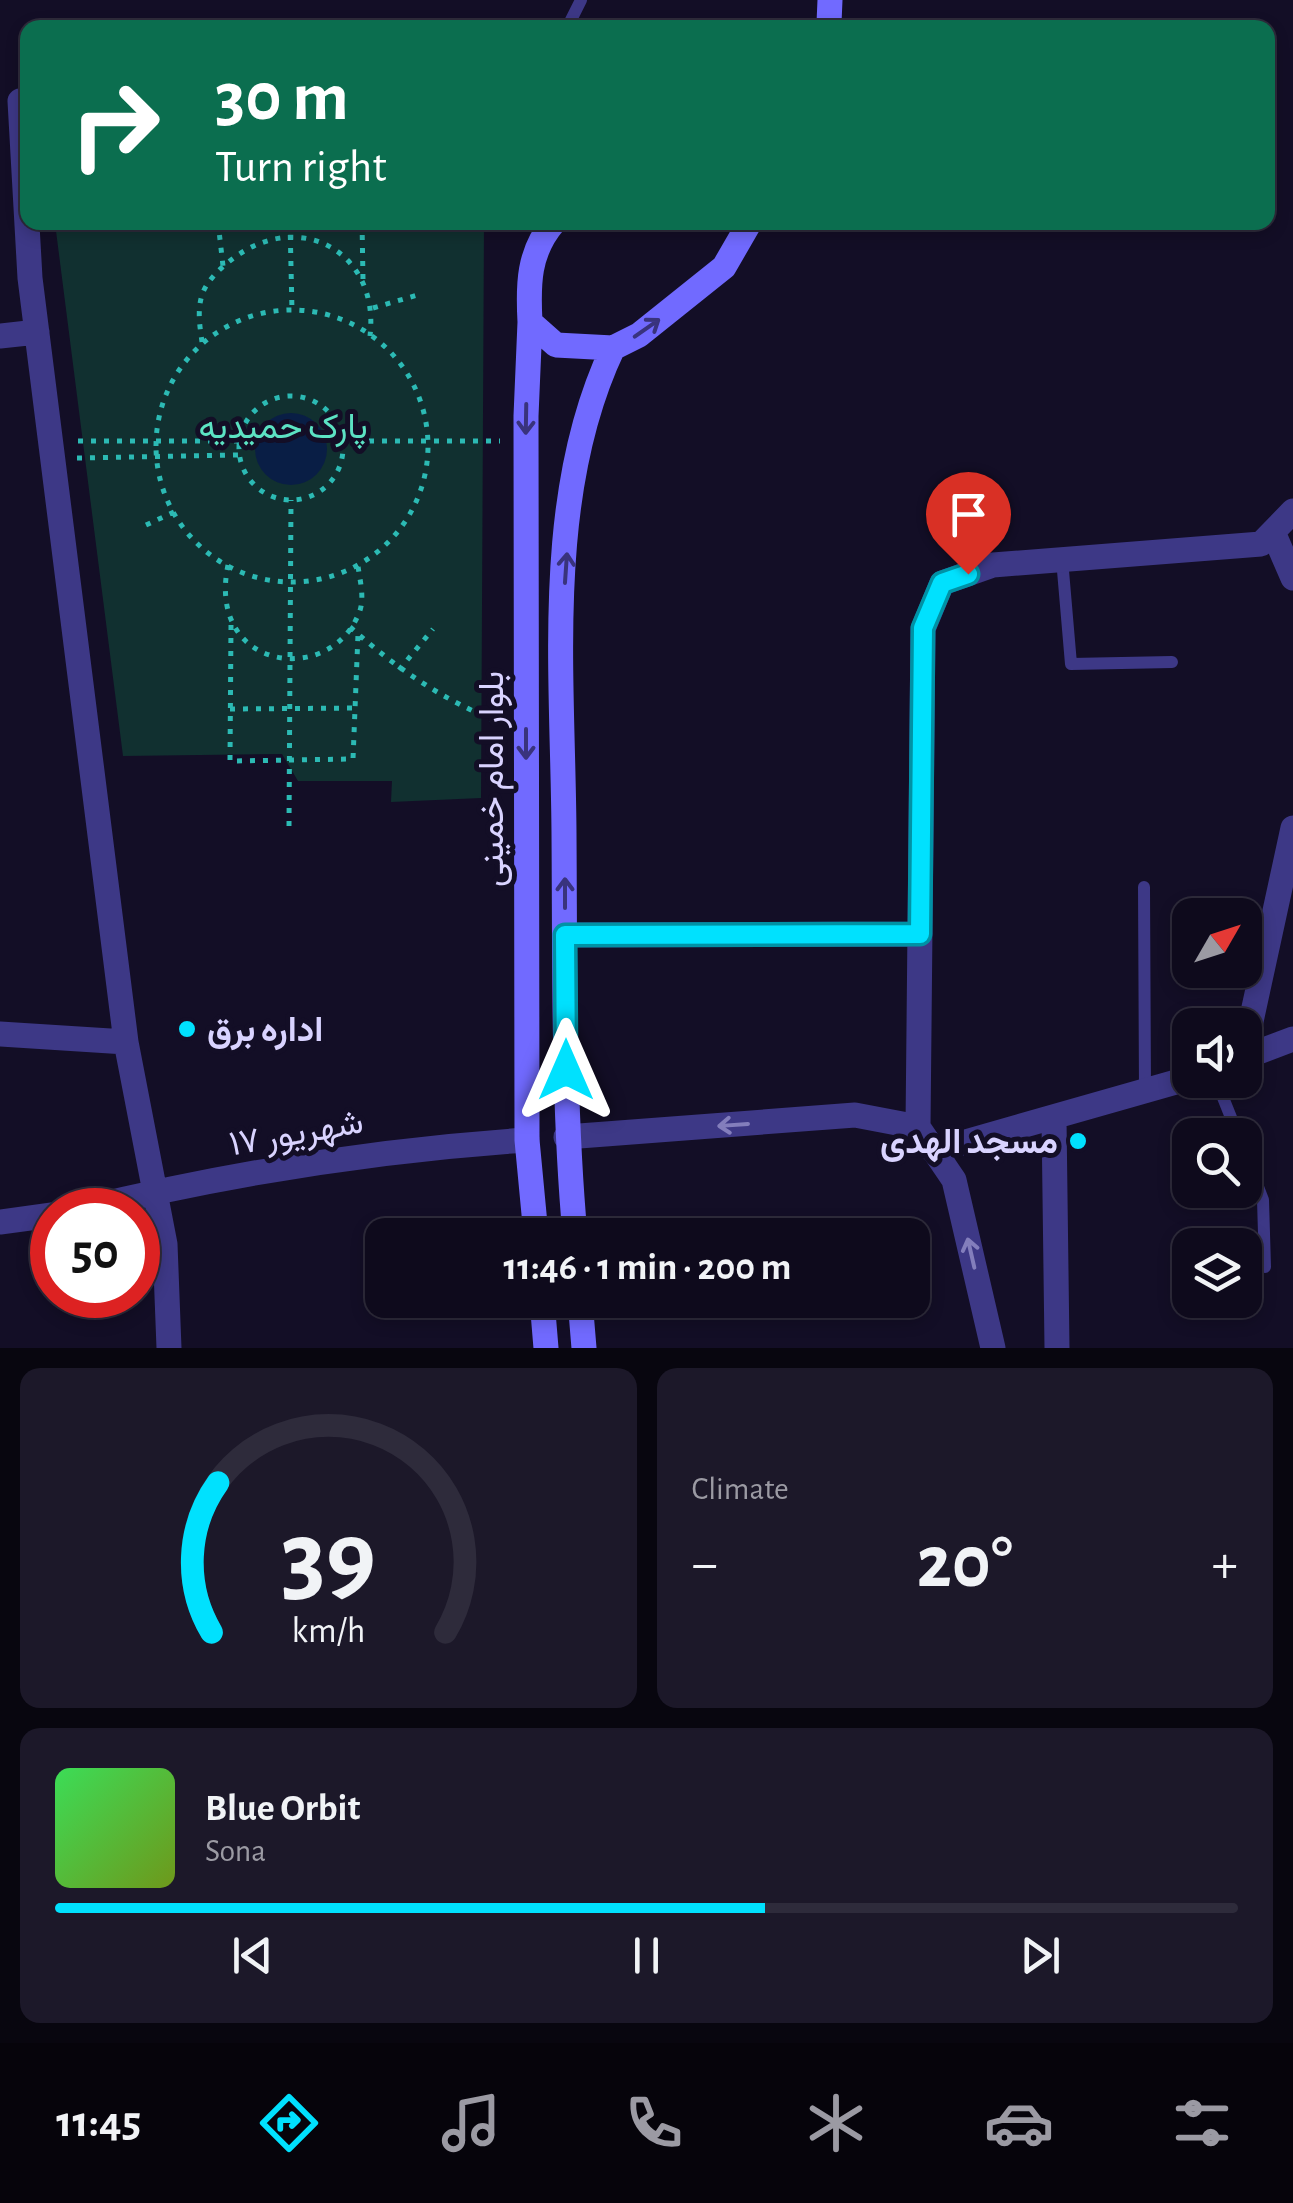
<!DOCTYPE html>
<html lang="en">
<head>
<meta charset="utf-8">
<style>
  :root { --surface:#0e0a1c; --page:#1c1829; --text:#f1f3f6; --muted:#9b9aa3; --line:#2e2b3b; --accent:#00e1fe }
  body { margin:0; font-family:"Alegreya Sans",Vazirmatn,sans-serif; background:var(--page); color:var(--text); height:100vh; display:flex; flex-direction:column; font-size:38px; white-space:nowrap }
  * { box-sizing:border-box; margin:0 }
  p { font-size:32px; color:var(--muted) }
  .icon { flex:none; width:55px; height:55px; fill:none; stroke:currentColor; stroke-width:2; stroke-linecap:round; stroke-linejoin:round }
  .map { position:relative; height:1348px; overflow:hidden }
  .details { display:flex; flex-direction:column; gap:20px; padding:20px; background:#08060f; flex:1 }
  .details>* { flex:none }
  .hud { position:absolute; left:20px; top:20px; width:1255px; height:210px; border-radius:20px; box-shadow:0 5px 15px #0003,0 0 0 2px var(--line); background:#0b6e4f; color:#fff; overflow:hidden }
  .needle { width:65px; rotate:51deg }
  .fabs { position:absolute; left:1172px; top:898px; display:grid; gap:20px }
  .fabs a { display:grid; place-items:center; width:90px; height:90px; border-radius:20px; background:var(--surface); box-shadow:0 5px 15px #0003,0 0 0 2px var(--line); font-size:50px }
  .speed { position:absolute; left:30px; top:1188px; display:flex; gap:20px; font-size:50px; font-weight:700; text-align:center }
  .speed>* { display:grid; place-content:center; width:130px; height:130px; border-radius:50%; background:var(--surface); box-shadow:0 5px 15px #0003,0 0 0 2px var(--line); line-height:1 }
  .speed .limit { border:15px solid #d22; background:#fff; color:#111 }
  .pin { position:absolute; display:grid; place-items:center; width:85px; height:85px; color:#fff; margin:-102px -42px; border-radius:50% 50% 50% 0; rotate:-45deg; box-shadow:0 0 10px #0007 }
  .pin .icon { rotate:45deg }
  .me { position:absolute; width:110px; margin:-55px; rotate:0deg; stroke-linejoin:round; filter:drop-shadow(0 0 8px #0008) }
  .turn { display:flex; align-items:center; gap:35px; height:210px; padding:0 30px; font-size:45px }
  .turn .icon { width:130px; height:130px; stroke-width:2.5 }
  .turn b { display:block; font-size:70px; line-height:85px }
  .big { font-size:75px; font-weight:600; line-height:1.1 }
  .details .widget { flex:1; display:flex; flex-direction:column; justify-content:center; gap:15px; min-width:0; padding:0 35px; border-radius:20px; background:var(--page) }
  .details .dial { align-items:center; gap:0 }
  .dial svg { height:260px; overflow:visible; fill:none; stroke:var(--line); stroke-width:7; stroke-linecap:round; text-anchor:middle }
  .dial text { fill:var(--text); stroke:none }
  .song { display:flex; align-items:center; gap:30px }
  .cover { width:120px; height:120px; border-radius:15px; background:linear-gradient(135deg,hsl(130 70% 55%),hsl(80 70% 35%)) }
  .played { height:10px; border-radius:5px; background:linear-gradient(90deg,var(--accent) 60%,var(--line) 60%) }
  .keys { display:flex; justify-content:space-around; direction:ltr }
  .heat { display:flex; justify-content:space-between; align-items:center; font-size:55px; direction:ltr }
  .details .tiles { flex:1; display:grid; gap:20px; grid-template-columns:1fr 1fr }
  .widget:last-child { grid-column:span 2 }
  .trip { position:absolute; left:365px; top:1218px; width:565px; height:100px; border-radius:20px; background:var(--surface); box-shadow:0 5px 15px #0003,0 0 0 2px var(--line); font-weight:600; line-height:100px; text-align:center }
  .dock { display:flex; height:160px; justify-content:space-around; align-items:center; background:#06040b; color:var(--muted) }
  .dock .icon { width:70px; height:70px }
  .dock .selected { color:var(--accent) }
  .dock b { font-size:45px; color:var(--text) }
  .map>svg:first-child { display:block }
</style>
</head>
<body>
<div class="map">
<svg width="1293" height="1348" viewBox="0 0 1293 1348">
  <rect width="100%" height="100%" fill="#130e26"/>
  <path fill="#113030" d="M55 223H484L481 798 391 802 392 781H298L282 754 123 756Z"/>
  <path fill="#091e45" d="M255 449a36 36 0 1 1 72 0a36 36 0 1 1-72 0Z"/>
  <g fill="none" stroke-linecap="round" stroke-linejoin="round">
    <path stroke="#2cbab4" stroke-width="5" stroke-dasharray="5 8" stroke-linecap="butt" d="M218 222 223 266
      M290 222 292 311
      M362 222 363 279
      M373 308 421 294
      M156 446a136 136 0 1 1 272 0a136 136 0 1 1-272 0Z
      M202 342C200 327 197 311 202 295 206 282 220 268 231 260 299 207 380 252 370 336
      M239 448a52 52 0 1 1 104 0a52 52 0 1 1-104 0Z
      M78 441H241
      M343 441H500
      M77 458 239 455
      M146 525 174 512
      M228 565C206 671 330 687 359 613 365 599 360 581 358 566
      M231 625 230 761 353 759 358 634
      M350 627C400 671 440 698 502 724
      M399 670 433 629
      M230 709 355 708
      M289 826 291 500"/>
    <path stroke="#3d3886" stroke-width="12" d="M567 28 581 0
      M1062 559 1071 664 1172 662
      M1144 887 1145 1091
      M1216 1080 1238 1135
      M1245 1153 1263 1200 1265 1267"/>
    <path stroke="#3d3886" stroke-width="25" d="M20 101 30 278 126 1042
      M0 336 37 332
      M1273 532 1293 578
      M565 935 920 934
      M0 1034 126 1042 165 1244 169 1348
      M1245 1049 1293 828
      M1245 1057 1293 1039
      M1054 1119 1057 1348
      M918 1127 923 629 942 583 993 565 1261 544 1293 511
      M566 1137 855 1115 918 1127 954 1180 993 1348
      M934 1151 1190 1078
      M79 1210C226 1174 376 1150 527 1140
      M0 1222 52 1215"/>
    <path stroke="#716aff" stroke-width="25" d="M829 23 830 0
      M554 222C528 252 528 285 530 322L556 345 613 348 639 335 724 267 750 222
      M530 322 526 416 527 1140 536 1235
      M575 1235C563 1101 565 967 564 833 563 674 543 495 613 348
      M542 1300 546 1348
      M580 1300 584 1348"/>
  </g>
  <defs><path id="oneway-shaft" d="M-6 0H5M1.5-3L5.5 0L1.5 3" fill="none" stroke-width="1.6" stroke-linecap="round" stroke-linejoin="round" transform="scale(2.5)"/></defs>
  <g stroke="#39337d">
    <use href="#oneway-shaft" transform="translate(647 328) rotate(-35)"/>
    <use href="#oneway-shaft" transform="translate(526 419) rotate(91)"/>
    <use href="#oneway-shaft" transform="translate(566 568) rotate(-86)"/>
    <use href="#oneway-shaft" transform="translate(526 744) rotate(90)"/>
    <use href="#oneway-shaft" transform="translate(565 893) rotate(-90)"/>
  </g>
  <g stroke="#837ebc">
    <use href="#oneway-shaft" transform="translate(733 1125) rotate(176)"/>
    <use href="#oneway-shaft" transform="translate(971 1253) rotate(-103)"/>
  </g>
  <g fill="none" stroke-linecap="round" stroke-linejoin="round">
    <g stroke="#0092a5" stroke-width="25">
      <path id="route" d="M566 1070 565 935 920 934 923 628 942 583 968 574"/>
    </g>
    <use href="#route" stroke="#00e1fe" stroke-width="18"/>
  </g>
  <g fill="#00e1fe" stroke="#130e26" stroke-width="4">
    <circle cx="187" cy="1029" r="10"/>
    <circle cx="1078" cy="1141" r="10"/>
  </g>
  <g text-anchor="middle" stroke-width="10" stroke-linejoin="round" paint-order="stroke">
    <g font-size="35" fill="#5ce2c3" stroke="#130e26">
      <text x="283" y="438">پارک حمیدیه</text>
    </g>
    <g font-size="35" fill="#d9d3ff" stroke="#130e26">
      <text transform="translate(491 779) rotate(-90)" y="12">بلوار امام خمینی</text>
      <text transform="translate(296 1132) rotate(-10)" y="12">۱۷ شهریور</text>
    </g>
    <g font-size="35" font-weight="bold" fill="#d9d3ff" stroke="#130e26" text-anchor="start">
      <text x="207" y="1041">اداره برق</text>
      <text x="1058" y="1153" text-anchor="end">مسجد الهدی</text>
    </g>
  </g>
</svg>
<div class="fabs">
<a><svg class="needle" viewBox="-14 -14 28 28"><path d="M0-13l5 13h-10z" fill="#e53935"/><path d="M0 13l5-13h-10z" fill="#9b9aa3"/></svg></a>
<a><svg class="icon" aria-label="sound" viewBox="0 0 24 24"><path d="M4 9h4l5-4v14l-5-4H4zM17 9q2 3 0 6"/></svg></a>
<a><svg class="icon" aria-label="search" viewBox="0 0 24 24"><circle cx="10" cy="10" r="6"/><path d="M15 15l6 6"/></svg></a>
<a><svg class="icon" aria-label="layers" viewBox="0 0 24 24"><path d="M12 4l9 5-9 5-9-5zM3 14l9 5 9-5"/></svg></a>
</div>
<div class="speed"><div class="limit">50</div></div>
<div class="pin" style="left:968px;top:574px;background:#d93025"><svg class="icon" aria-label="arrive" viewBox="0 0 24 24"><path d="M6 21V4h12l-3 4 3 4H6"/></svg></div>
<svg class="me" style="left:566px;top:1070px" viewBox="-20 -20 40 40"><path d="M0-17L14 15 0 8-14 15z" fill="#00e1fe" stroke="#fff" stroke-width="4"/></svg>
<div class="trip">11:46 · 1 min · 200 m</div>
<div class="hud">
<div class="turn"><svg class="icon" aria-label="right" viewBox="0 0 24 24"><path d="M7 20v-9h11M14 6l5 5-5 5"/></svg><div><b>30 m</b>Turn right</div></div>
</div>
</div>
<section class="details">
<div class="tiles">
<div class="widget dial"><svg viewBox="0 0 100 80">
<path d="M14 69A42 42 0 1 1 86 69"/>
<path d="M14 69A42 42 0 0 1 16 23" stroke="#00e1fe"/>
<text x="50" y="56" font-size="32" font-weight="700">39</text>
<text x="50" y="72" font-size="11">km/h</text>
</svg></div>
<div class="widget"><p>Climate</p>
<div class="heat"><a>−</a><b class="big">20°</b><a>+</a></div>
</div>
<div class="widget">
<div class="song"><i class="cover"></i><div><b>Blue Orbit</b><p>Sona</p></div></div>
<div class="played"></div>
<div class="keys"><svg class="icon" aria-label="previous" viewBox="0 0 24 24"><path d="M18 5L8 12l10 7zM5 5v14"/></svg><svg class="icon" aria-label="pause" viewBox="0 0 24 24"><path d="M8 5v14M16 5v14"/></svg><svg class="icon" aria-label="next" viewBox="0 0 24 24"><path d="M6 5l10 7-10 7zM19 5v14"/></svg></div>
</div>
</div>
</section>
<nav class="dock">
<b>11:45</b>
<svg class="icon selected" aria-label="directions" viewBox="0 0 24 24"><path d="M12 3l9 9-9 9-9-9zM9 14v-3h6M13 9l2 2-2 2"/></svg>
<svg class="icon" aria-label="music" viewBox="0 0 24 24"><path d="M9 18V5l10-2v13"/><circle cx="6" cy="18" r="3"/><circle cx="16" cy="16" r="3"/></svg>
<svg class="icon" aria-label="phone" viewBox="0 0 24 24"><path d="M5 4h4l2 5-3 2q2 4 5 5l2-3 5 2v4C11 20 4 13 5 4z"/></svg>
<svg class="icon" aria-label="climate" viewBox="0 0 24 24"><path d="M12 3v18M4 7l16 10M4 17L20 7"/></svg>
<svg class="icon" aria-label="car" viewBox="0 0 24 24"><path d="M5 17H2v-5l4-1 3-4h7l3 4 3 1v5h-3M9 17h6M6 11h13"/><circle cx="7" cy="17" r="2"/><circle cx="17" cy="17" r="2"/></svg>
<svg class="icon" aria-label="filters" viewBox="0 0 24 24"><path d="M4 7h16M4 17h16"/><circle cx="9" cy="7" r="2"/><circle cx="15" cy="17" r="2"/></svg>
</nav>
</body>
</html>
